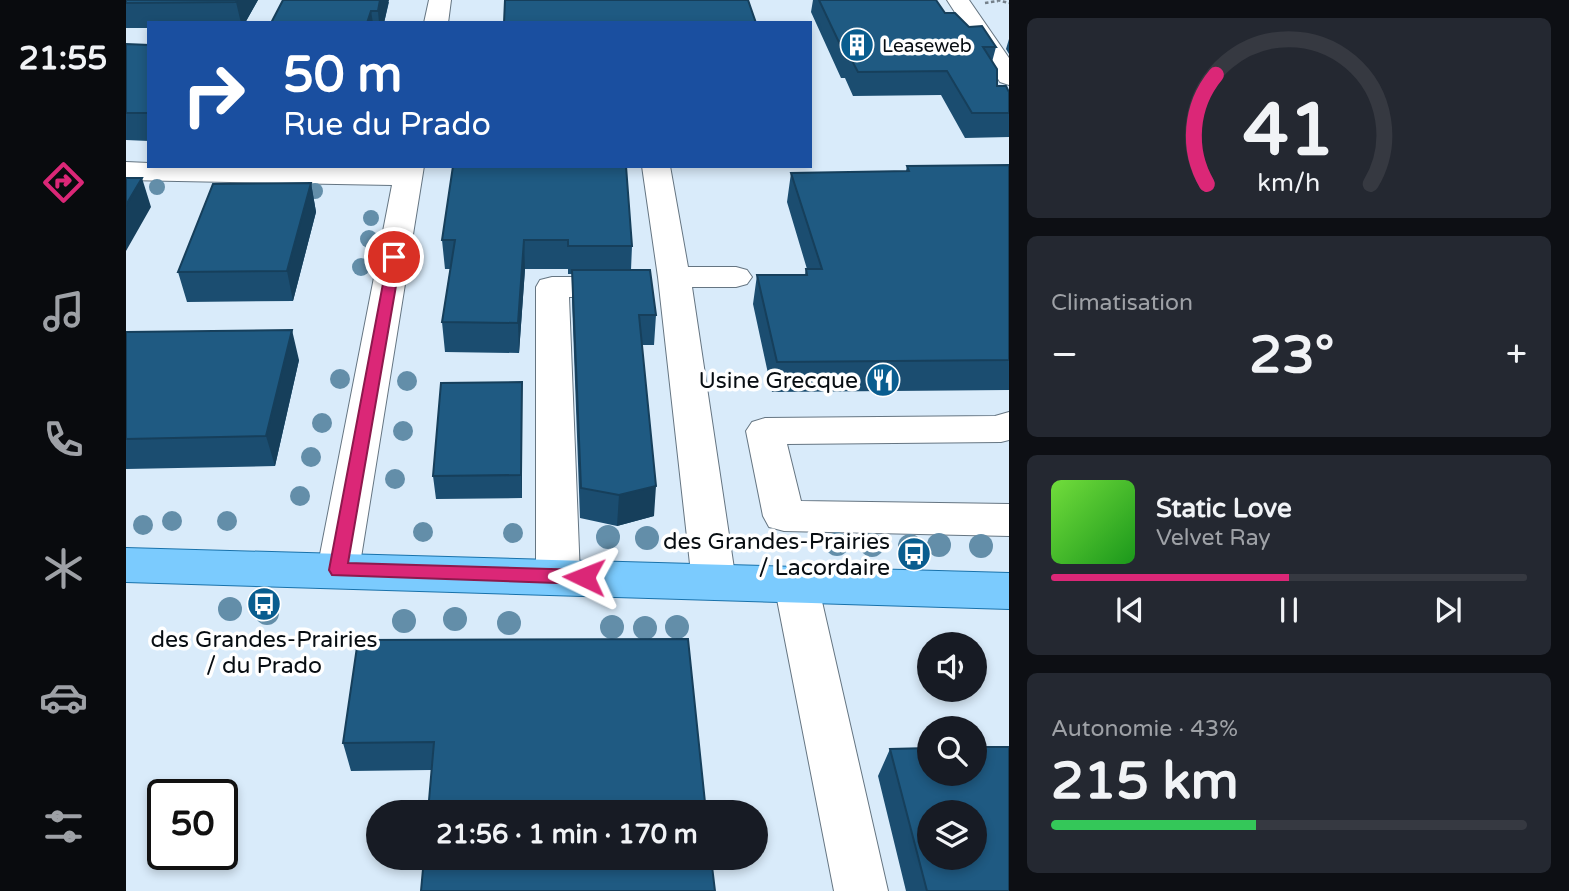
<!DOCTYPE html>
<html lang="fr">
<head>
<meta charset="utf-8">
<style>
  :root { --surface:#171b24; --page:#242831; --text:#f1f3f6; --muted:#9ea1a6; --line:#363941; --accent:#db2777 }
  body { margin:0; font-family:"Varela Round",sans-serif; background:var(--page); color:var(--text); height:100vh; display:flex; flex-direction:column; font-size:26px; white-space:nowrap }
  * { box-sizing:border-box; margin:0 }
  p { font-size:23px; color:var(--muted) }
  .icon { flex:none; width:38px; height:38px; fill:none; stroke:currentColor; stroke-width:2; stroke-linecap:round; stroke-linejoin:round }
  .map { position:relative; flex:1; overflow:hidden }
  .sheet { display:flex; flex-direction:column; gap:18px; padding:18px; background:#0d0f14; width:560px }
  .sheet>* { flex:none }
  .guide { position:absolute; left:21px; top:21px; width:665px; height:147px; border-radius:0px; box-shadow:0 4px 10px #0003; background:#1a4fa0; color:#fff; overflow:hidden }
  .buttons { position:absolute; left:791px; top:632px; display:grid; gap:14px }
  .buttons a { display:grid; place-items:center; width:70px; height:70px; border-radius:50%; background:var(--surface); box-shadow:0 4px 10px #0003; font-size:35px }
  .speed { position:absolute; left:21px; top:779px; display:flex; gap:14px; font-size:35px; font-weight:700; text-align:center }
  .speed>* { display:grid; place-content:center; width:91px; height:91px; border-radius:50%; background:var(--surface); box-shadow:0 4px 10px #0003; line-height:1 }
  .speed .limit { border:4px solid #111; border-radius:10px; background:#fff; color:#111 }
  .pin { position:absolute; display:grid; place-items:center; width:60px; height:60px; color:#fff; margin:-30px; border:4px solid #fff; border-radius:50%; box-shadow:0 2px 7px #0007 }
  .me { position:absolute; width:77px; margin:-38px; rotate:272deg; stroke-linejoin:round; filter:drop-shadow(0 0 5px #0008) }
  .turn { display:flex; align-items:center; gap:24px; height:147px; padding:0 21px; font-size:32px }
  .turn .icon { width:91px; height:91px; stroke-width:2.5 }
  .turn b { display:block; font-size:49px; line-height:60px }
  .big { font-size:52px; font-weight:700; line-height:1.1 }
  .sheet .widget { flex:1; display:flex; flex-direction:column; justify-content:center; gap:10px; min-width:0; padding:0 24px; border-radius:10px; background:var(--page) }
  .sheet .dial { align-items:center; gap:0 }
  .dial svg { height:182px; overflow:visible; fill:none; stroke:var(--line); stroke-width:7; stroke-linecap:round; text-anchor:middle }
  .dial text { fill:var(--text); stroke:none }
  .song { display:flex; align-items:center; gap:21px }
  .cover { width:84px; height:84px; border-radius:10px; background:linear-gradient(135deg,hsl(100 70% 55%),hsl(120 70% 35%)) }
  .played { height:7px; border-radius:4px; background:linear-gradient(90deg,var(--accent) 50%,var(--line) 50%) }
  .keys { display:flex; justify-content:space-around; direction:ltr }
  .heat { display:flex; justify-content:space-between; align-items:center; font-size:38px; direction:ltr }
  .charge { height:10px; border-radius:5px; background:linear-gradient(90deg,#34c759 43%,var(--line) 0) }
  .trip { position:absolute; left:240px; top:800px; width:402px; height:70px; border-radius:35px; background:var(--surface); box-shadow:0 4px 10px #0003; font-weight:700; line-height:70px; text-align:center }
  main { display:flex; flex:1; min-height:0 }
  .tab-bar { display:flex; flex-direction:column; width:126px; justify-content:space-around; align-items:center; background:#090b0e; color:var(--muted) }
  .tab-bar .icon { width:49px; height:49px }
  .tab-bar .current { color:var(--accent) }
  .tab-bar b { font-size:32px; color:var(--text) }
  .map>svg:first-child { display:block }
</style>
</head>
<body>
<main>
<nav class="tab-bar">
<b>21:55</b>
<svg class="icon current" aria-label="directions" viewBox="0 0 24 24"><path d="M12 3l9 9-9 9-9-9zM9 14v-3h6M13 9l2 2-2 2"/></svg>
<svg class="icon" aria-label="music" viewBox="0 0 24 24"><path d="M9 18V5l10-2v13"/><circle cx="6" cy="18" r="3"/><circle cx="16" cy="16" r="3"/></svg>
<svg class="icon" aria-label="phone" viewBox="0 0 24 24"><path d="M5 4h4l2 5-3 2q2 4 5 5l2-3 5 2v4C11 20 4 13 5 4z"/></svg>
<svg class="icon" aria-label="climate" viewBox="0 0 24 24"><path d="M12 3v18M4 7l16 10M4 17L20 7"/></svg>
<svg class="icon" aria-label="car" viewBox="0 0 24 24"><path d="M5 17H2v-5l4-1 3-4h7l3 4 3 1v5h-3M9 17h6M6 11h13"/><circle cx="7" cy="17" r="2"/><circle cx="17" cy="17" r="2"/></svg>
<svg class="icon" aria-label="filters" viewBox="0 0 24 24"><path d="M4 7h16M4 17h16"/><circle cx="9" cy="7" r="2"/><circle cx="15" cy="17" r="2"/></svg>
</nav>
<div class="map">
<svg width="883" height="891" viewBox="0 0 883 891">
  <rect width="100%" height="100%" fill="#d9ebfa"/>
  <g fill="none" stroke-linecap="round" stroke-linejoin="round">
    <g stroke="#657582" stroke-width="2">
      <path id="minor" d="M303 0H325L322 23H298Z
        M821 0H843L883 58V85L874 82Z
        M0 162 23 163V166H298L233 570 227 582 212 587 197 582 191 570 266 185 0 180Z
        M516 166H544L562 267H610L621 270 626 277 621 284 610 287H566L610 582 603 594 588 599 573 594 566 582 532 277Z
        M426 277H498L510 280 514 287 510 294 498 297H443L454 576 447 588 432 593 417 588 410 576V287L414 280Z
        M883 412V440L875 442 661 444 675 501 883 504V536L658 531 643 527 637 516 620 431 626 422 639 418 869 416Z
        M670 567 685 572 692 584 762 891H708L648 584 655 572Z"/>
    </g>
    <g stroke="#1972ab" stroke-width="2">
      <path id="major" d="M0 548 883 573V609L0 582Z"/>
    </g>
    <path stroke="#74808a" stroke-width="2.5" stroke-dasharray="3.5 2.5" stroke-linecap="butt" d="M871 0 883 3
      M859 3 872 1"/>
    <use href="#minor" fill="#fff" fill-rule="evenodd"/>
    <use href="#major" fill="#7bcbfe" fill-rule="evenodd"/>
  </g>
  <g fill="#638ea9">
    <circle cx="31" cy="187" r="8"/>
    <circle cx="189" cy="191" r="8"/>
    <circle cx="245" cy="218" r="8"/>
    <circle cx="243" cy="239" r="9"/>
    <circle cx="235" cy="267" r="9"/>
    <circle cx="214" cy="379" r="10"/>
    <circle cx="281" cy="381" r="10"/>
    <circle cx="196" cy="423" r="10"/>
    <circle cx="277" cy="431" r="10"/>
    <circle cx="185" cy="457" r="10"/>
    <circle cx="269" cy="479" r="10"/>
    <circle cx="174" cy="496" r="10"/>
    <circle cx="46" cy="521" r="10"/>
    <circle cx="101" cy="521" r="10"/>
    <circle cx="17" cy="525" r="10"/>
    <circle cx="297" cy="532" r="10"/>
    <circle cx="387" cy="533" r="10"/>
    <circle cx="482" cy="537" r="12"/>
    <circle cx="521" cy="538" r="12"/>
    <circle cx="711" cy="544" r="12"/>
    <circle cx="746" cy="545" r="12"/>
    <circle cx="813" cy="545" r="12"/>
    <circle cx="784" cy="546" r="12"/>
    <circle cx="855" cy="546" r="12"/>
    <circle cx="104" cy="609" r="12"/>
    <circle cx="141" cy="613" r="12"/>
    <circle cx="329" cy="619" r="12"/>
    <circle cx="278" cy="621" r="12"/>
    <circle cx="383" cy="623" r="12"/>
    <circle cx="486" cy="627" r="12"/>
    <circle cx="551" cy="627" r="12"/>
    <circle cx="519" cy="628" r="12"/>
  </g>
  <path fill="#1b4d70" d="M0 0H132L119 23H23V28H0Z
    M687 0H810L819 13 843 27 870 47 866 62 871 86 883 92V137L839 138 815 95 727 96 719 78H715L685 12Z
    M263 2 258 23H145Z
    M883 39V54L880 49Z
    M0 44 23 45V141L0 140Z
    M883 165V390L646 392 627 304 631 275H679L680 269H681L661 202 665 173 780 171 781 166Z
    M327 166 506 246 505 270 530 315 528 345H516L528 516 491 526 454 518 446 300V274H442V269H399L393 353 319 352 316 322 324 269H319L316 240Z
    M185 183 190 212 167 301 61 302 52 272Z
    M0 332 173 360 149 466 0 469Z
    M396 382V498L310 499 307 476Z
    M562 639 305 770 225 771 217 743Z
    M764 749 883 891H780L752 776Z"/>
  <path fill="#163f5b" d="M111 0H132L119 23H115L110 2Z
    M254 0H263L258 23H253L252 11Z
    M245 11 247 23H241Z
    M16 178 25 207 0 251V205Z
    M185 183 190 212 167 301 161 271Z
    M398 240 399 269 393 353 392 323Z
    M166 330 173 360 149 466 140 436Z
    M396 382V498L395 475Z
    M530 486 528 516 491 526 493 495Z"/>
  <path fill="#1f5a82" stroke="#163f5b" stroke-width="2" fill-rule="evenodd" d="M0 0H111L110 2 0 3Z
    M157 0H254L252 11H245L241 23H145Z
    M379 0H622L630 23H378Z
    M693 0H810L819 13H829L843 27 856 26 870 47H857L871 69V86H880L883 92V113H846L821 71 732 72 723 55H719Z
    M0 44 23 45V113H0Z
    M883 165V360L651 362 631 275H681L680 269H696L665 173 783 171 781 166Z
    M327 166H500L506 246H442V240H398L392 323 316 322 329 240H316Z
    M0 178H16L0 205Z
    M185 183 161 271 52 272 87 184Z
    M446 270H524L530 315H513L530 486 493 495 455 488Z
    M166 330 140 436 0 439V332Z
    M396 382 395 475 307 476 315 383Z
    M562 639 580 812H302L308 742 217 743 232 640Z
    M849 747H883V891H801L764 749 803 748V774H849ZM803 812H849V858H803Z
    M298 858H585L589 891H295Z"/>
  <path fill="#db2777" stroke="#8e194d" stroke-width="2" d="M268 253 275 257 222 563 458 570 464 572 467 577 464 582 458 584 206 575 203 570 262 257Z"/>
  <defs>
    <g id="building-disc" transform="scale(1.75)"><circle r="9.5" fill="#095d8f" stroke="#fff"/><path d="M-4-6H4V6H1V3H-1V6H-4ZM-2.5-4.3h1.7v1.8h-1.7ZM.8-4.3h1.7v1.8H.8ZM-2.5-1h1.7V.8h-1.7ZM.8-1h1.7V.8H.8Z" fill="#fff"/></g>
    <g id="restaurant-disc" transform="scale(1.75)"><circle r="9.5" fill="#095d8f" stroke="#fff"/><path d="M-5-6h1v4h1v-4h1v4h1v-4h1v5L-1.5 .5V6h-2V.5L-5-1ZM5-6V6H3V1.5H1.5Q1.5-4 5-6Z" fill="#fff"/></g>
    <g id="bus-disc" transform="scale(1.75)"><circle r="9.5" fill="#095d8f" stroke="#fff"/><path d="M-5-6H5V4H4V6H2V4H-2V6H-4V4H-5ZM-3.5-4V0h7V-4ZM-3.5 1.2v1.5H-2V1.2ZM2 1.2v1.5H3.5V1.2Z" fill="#fff"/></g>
  </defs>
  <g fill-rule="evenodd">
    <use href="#building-disc" x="731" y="45"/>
    <use href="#restaurant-disc" x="757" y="380"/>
    <use href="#bus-disc" x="788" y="554"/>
    <use href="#bus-disc" x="138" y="604"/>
  </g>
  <g text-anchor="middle" stroke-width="7" stroke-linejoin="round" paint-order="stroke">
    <g font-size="19" fill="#070d12" stroke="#fff" text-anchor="start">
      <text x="756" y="52">Leaseweb</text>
    </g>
    <g font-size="23" fill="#070d12" stroke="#fff" text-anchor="end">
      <text x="732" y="388">Usine Grecque</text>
      <text x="764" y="549">des Grandes-Prairies<tspan x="764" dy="26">/ Lacordaire</tspan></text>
      <text x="138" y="647" text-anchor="middle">des Grandes-Prairies<tspan x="138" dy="26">/ du Prado</tspan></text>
    </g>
  </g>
</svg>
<div class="buttons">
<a><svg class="icon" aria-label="sound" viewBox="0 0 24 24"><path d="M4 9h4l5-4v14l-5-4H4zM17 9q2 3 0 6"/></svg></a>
<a><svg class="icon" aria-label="search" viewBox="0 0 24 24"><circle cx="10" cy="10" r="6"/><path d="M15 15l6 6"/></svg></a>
<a><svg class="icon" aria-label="layers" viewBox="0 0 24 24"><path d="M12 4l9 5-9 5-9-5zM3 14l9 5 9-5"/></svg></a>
</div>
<div class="speed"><div class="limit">50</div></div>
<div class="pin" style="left:268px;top:257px;background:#d93025"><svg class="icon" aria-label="arrive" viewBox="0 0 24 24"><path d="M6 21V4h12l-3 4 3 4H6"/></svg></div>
<svg class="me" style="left:458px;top:577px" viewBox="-20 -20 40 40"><path d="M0-17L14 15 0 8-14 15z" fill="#db2777" stroke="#fff" stroke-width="4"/></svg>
<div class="trip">21:56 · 1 min · 170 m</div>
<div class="guide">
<div class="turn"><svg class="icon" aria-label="right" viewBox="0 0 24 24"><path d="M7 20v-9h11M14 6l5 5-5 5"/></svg><div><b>50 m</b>Rue du Prado</div></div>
</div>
</div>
<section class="sheet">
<div class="widget dial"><svg viewBox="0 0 100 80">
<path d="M14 69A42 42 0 1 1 86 69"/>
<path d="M14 69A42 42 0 0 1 18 21" stroke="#db2777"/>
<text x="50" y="56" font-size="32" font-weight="700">41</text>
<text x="50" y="72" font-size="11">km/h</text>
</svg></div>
<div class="widget"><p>Climatisation</p>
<div class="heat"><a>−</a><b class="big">23°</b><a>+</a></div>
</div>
<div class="widget">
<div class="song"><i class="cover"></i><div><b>Static Love</b><p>Velvet Ray</p></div></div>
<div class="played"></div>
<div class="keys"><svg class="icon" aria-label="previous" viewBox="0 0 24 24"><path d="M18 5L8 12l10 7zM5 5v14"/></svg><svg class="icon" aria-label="pause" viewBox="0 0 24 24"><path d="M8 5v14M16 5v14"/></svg><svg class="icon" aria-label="next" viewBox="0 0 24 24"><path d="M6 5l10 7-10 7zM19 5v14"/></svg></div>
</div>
<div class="widget"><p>Autonomie · 43%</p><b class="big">215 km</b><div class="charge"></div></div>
</section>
</main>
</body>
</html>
